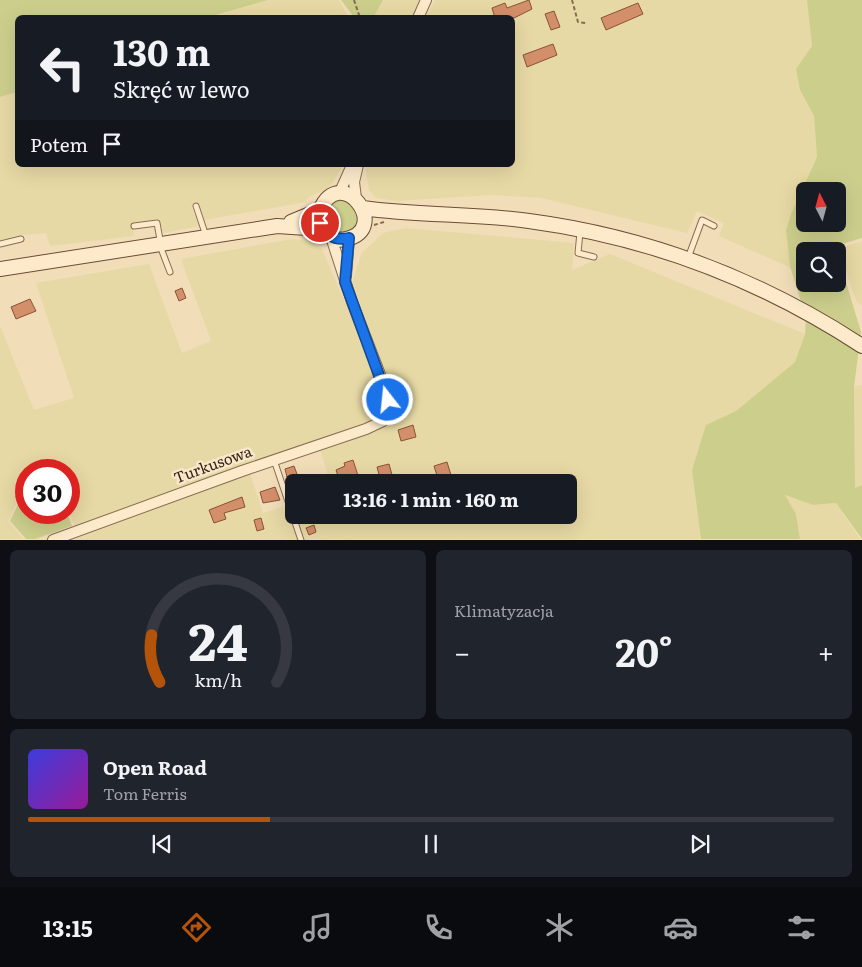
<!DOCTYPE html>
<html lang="pl">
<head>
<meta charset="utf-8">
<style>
  :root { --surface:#171b24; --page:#20242c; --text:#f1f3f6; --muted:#9ea1a6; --line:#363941; --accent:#b45309 }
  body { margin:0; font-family:Literata,serif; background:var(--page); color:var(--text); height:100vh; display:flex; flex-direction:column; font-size:19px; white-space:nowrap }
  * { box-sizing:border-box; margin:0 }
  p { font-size:16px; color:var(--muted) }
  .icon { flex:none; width:28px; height:28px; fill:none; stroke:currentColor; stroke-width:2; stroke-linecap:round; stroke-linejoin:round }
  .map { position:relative; height:540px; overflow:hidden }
  .sheet { display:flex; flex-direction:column; gap:10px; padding:10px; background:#0d0f14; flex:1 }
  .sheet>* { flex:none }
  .banner { position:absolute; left:15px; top:15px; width:500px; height:152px; border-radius:8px; box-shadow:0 5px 20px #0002; background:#171b24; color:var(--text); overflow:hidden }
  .needle { width:32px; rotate:354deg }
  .buttons { position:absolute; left:796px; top:182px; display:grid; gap:10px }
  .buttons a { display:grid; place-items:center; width:50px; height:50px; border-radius:8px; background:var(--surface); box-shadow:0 5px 20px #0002; font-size:25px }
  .speed { position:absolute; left:15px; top:459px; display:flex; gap:10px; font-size:25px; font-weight:700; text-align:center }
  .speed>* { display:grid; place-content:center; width:65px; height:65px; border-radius:50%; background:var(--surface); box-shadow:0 5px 20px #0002; line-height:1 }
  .speed .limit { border:8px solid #d22; background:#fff; color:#111 }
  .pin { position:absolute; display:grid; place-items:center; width:42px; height:42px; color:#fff; margin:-21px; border:2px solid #fff; border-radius:50%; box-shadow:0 1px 5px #0007 }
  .me { position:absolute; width:55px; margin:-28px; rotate:344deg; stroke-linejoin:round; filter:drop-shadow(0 0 4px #0008) }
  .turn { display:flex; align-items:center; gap:18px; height:105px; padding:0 15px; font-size:22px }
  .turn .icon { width:65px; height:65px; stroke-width:2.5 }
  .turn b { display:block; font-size:35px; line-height:42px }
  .then { display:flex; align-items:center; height:48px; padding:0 15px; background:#0003; gap:10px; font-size:19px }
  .big { font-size:38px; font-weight:700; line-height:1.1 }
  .sheet .tile { flex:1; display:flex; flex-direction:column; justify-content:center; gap:8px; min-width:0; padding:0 18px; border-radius:8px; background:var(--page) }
  .sheet .dial { align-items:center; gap:0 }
  .dial svg { height:130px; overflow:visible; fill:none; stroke:var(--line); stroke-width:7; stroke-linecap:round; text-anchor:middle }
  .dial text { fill:var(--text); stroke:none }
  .song { display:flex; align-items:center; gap:15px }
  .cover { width:60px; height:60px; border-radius:8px; background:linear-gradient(135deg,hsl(240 70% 55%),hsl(300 70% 35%)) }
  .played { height:5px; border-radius:2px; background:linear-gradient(90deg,var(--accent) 30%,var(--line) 30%) }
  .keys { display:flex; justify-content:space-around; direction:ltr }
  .heat { display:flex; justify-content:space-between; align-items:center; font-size:28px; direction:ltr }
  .sheet .tiles { flex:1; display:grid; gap:10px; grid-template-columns:1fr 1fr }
  .tile:last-child { grid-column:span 2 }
  .trip { position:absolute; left:285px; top:474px; width:292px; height:50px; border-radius:8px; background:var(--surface); box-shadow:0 5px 20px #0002; font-weight:700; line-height:50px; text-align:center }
  .tab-bar { display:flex; height:80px; justify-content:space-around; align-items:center; background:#090b0e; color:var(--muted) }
  .tab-bar .icon { width:35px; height:35px }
  .tab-bar .selected { color:var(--accent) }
  .tab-bar b { font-size:22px; color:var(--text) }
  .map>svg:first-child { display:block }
</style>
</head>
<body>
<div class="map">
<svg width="862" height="540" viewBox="0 0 862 540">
  <rect width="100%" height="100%" fill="#f1ddb8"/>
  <path fill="#e7d9a5" d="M268 0H339L348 17 209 18Z
    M383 0H422L415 17 373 18Z
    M435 0H808L812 46 800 90 814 116 817 157 791 214 786 230 791 268 719 236 724 223 697 211 687 233 541 198 491 195 396 201 376 198 369 190 365 165H512V18L426 17Z
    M17 92 18 165H343L332 184 323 191 309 197 306 202 204 220 197 203 191 206 199 226 163 233 159 219 132 223 134 236 50 246 46 233 23 235 0 241V97Z
    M406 228 574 243 572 270 610 254 805 334 795 362 736 411 706 425 699 513 701 539 64 540 250 473 263 513 294 503V515H569V482H330L320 449 385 427 392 413 393 399 351 286 362 253 383 233Z
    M292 239 308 241 322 249 378 379 384 398 383 411 378 419 364 427 75 528 69 511V470H54L52 465 39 470H26V476L15 481 19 499 8 521 23 539H0V326L34 410 74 398 36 283 149 264 182 353 211 341 181 259Z
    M862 241V305L857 302 838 249Z
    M862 385V485L855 489 854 387Z
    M784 495 813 505 836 503 860 539H800L796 514Z"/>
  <path fill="#cccf8c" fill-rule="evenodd" d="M0 0H268L209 17 18 18 17 92 0 97Z
    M341 0H383L373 18 354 17Z
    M807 0H862V238L835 246 836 251H805V284H838V256L861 332 854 387 855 488 862 485V539L836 503 813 505 785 495 796 514 800 539H701L692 470 706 425 736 411 795 362 805 334 806 318 790 266 786 230 791 214 817 157 814 116 800 90 796 69 812 46ZM805 191H838V224H805Z
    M325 217a17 17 0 1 1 34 0a17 17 0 1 1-34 0Z
    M26 478V512L67 513 72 526 35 539H26L10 521 21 498 16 482Z"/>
  <path fill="#d38f6a" stroke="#895236" d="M529 0 532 9 514 18H495L492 8 505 3 507 8Z
    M638 3 643 14 606 30 601 18Z
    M554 11 560 27 551 30 545 14Z
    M553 44 557 55 527 67 523 55Z
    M182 288 186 298 179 301 175 291Z
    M30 299 36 311 16 319 11 307Z
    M413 425 416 437 401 441 398 430Z
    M353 460 360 482H347L346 480 340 482 336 470 345 466 344 463Z
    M447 462 453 482H439L434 466Z
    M389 464 394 482H381L377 467Z
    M294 466 297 474 287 477 285 469Z
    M317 475 320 482H297V481Z
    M275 487 280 500 263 503 260 492Z
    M242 497 245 507 224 513 226 519 214 523 209 510Z
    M261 518 264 529 257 531 254 520Z
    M314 525 316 532 309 535 306 528Z"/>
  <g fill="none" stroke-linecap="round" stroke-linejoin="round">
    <g stroke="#886c52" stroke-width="7">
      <path id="lane" d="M196 206 206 236
        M134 226 157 223 162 251 170 272
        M580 232 578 253 594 257
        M0 244 21 239
        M688 258 702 220 714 226
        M274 460 301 540"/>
    </g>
    <g stroke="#886c52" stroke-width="12">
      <path id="street" d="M418 18 426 0
        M339 194 352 165
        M356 198 354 182 358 165
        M346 276 349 238
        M53 540 242 471 366 429 383 421 388 407 386 390 352 302 331 237"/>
    </g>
    <g stroke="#6a4d36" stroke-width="16">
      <path id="secondary" d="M363 208C418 216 474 213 529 221 649 237 761 280 862 346
        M291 222 320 210C341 162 392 229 346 239 328 243 319 226 320 210
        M0 269 277 226 322 229"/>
    </g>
    <path stroke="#886c52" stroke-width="2" stroke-dasharray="4 2.5" stroke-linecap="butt" d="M354 0 360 18
      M572 0 578 22 586 23
      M374 225 384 222"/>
    <use href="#lane" stroke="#fceacb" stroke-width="5"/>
    <use href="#street" stroke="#fceacb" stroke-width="10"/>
    <use href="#secondary" stroke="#fceacb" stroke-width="14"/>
  </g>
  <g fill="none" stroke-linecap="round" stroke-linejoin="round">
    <g stroke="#114b97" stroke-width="12">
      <path id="route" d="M320 223C326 235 335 241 349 238L345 282 388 400"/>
    </g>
    <use href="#route" stroke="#1a73e8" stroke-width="9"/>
  </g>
  <g text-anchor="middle" stroke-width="5" stroke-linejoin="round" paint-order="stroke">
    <g font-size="15" fill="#352519" stroke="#f8e7c8">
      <text transform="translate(213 465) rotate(-20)" y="5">Turkusowa</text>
    </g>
  </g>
</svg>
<div class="buttons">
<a><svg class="needle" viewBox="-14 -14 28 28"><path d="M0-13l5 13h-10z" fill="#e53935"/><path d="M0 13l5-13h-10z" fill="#9ea1a6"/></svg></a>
<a><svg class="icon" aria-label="search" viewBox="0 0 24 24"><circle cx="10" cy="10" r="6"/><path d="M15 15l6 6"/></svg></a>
</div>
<div class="speed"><div class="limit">30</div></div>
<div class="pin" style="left:320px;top:223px;background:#d93025"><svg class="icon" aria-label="arrive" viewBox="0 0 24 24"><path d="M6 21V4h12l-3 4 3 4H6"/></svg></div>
<svg class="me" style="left:388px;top:400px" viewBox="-20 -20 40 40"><circle r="17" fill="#1a73e8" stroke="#fff" stroke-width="3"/><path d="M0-11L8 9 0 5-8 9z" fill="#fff"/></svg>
<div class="trip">13:16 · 1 min · 160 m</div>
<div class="banner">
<div class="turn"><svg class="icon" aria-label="left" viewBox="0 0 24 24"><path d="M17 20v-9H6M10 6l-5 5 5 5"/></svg><div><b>130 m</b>Skręć w lewo</div></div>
<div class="then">Potem<svg class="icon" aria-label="arrive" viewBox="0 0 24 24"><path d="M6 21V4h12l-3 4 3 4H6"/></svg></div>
</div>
</div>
<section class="sheet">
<div class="tiles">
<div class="tile dial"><svg viewBox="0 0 100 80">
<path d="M14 69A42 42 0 1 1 86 69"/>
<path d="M14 69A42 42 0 0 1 9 40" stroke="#b45309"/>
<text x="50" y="56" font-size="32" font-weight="700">24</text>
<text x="50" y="72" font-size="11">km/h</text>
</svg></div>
<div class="tile"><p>Klimatyzacja</p>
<div class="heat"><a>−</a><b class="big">20°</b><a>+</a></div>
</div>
<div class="tile">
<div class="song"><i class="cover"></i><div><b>Open Road</b><p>Tom Ferris</p></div></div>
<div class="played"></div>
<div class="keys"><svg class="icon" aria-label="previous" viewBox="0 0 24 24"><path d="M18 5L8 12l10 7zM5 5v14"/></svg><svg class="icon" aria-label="pause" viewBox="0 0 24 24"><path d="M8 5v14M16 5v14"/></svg><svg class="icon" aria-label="next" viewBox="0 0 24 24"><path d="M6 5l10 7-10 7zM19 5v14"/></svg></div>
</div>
</div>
</section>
<nav class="tab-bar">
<b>13:15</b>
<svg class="icon selected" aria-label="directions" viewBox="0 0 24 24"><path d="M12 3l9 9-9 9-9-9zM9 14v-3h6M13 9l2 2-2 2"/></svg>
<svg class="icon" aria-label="music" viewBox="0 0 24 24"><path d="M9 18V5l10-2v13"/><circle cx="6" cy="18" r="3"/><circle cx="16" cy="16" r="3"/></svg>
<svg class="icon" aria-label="phone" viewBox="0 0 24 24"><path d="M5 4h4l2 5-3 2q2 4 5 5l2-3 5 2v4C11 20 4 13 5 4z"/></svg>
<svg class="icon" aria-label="climate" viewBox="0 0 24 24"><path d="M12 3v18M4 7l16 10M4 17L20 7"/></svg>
<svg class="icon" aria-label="car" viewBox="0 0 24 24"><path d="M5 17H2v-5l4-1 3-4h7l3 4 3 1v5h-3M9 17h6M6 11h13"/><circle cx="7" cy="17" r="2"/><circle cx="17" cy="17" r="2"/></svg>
<svg class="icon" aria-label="filters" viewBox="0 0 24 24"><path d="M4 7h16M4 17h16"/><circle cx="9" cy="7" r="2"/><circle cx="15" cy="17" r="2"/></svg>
</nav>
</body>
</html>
